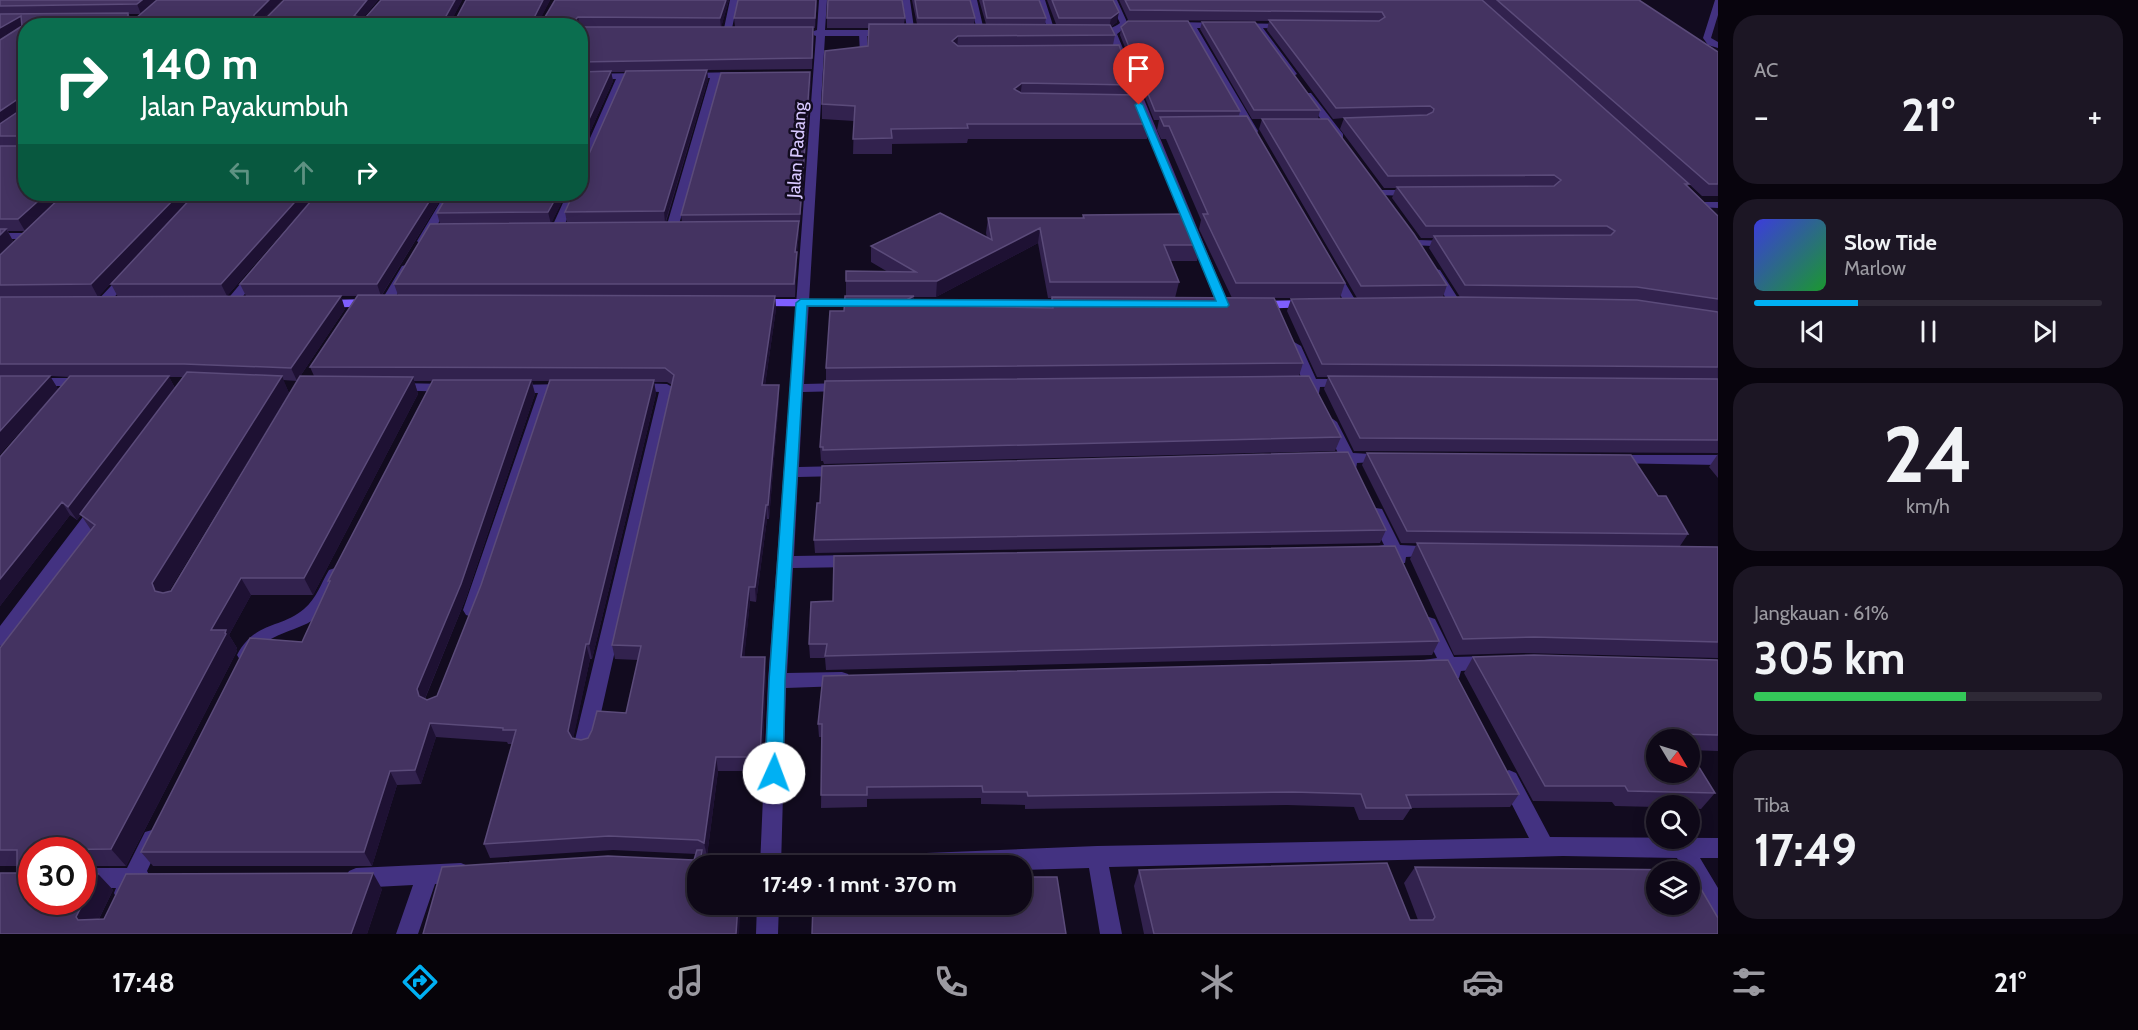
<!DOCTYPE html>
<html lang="id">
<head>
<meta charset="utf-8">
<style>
  :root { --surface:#0e0817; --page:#1c1624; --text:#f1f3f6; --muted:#9b9aa1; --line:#2e2936; --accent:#00b0f3 }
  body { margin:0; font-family:Cabin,sans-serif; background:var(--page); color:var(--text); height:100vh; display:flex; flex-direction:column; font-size:22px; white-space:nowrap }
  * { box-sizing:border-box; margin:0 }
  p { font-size:20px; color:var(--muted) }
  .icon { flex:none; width:33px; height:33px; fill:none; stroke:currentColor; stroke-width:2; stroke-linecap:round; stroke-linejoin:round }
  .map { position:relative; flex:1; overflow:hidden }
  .sheet { display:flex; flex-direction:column; gap:15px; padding:15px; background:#08040d; width:420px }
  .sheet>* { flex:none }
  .banner { position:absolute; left:18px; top:18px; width:570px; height:183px; border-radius:24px; box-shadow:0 3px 15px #0003,0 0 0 2px var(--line); background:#0b6e4f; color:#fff; overflow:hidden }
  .needle { width:39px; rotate:128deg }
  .buttons { position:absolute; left:1646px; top:729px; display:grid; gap:12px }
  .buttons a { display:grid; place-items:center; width:54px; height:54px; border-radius:50%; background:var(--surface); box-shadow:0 3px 15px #0003,0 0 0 2px var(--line); font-size:30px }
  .speed { position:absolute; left:18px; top:837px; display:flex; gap:12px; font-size:30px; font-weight:700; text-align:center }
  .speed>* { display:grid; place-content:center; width:78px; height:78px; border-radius:50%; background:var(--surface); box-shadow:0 3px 15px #0003,0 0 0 2px var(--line); line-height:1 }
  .speed .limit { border:9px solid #d22; background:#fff; color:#111 }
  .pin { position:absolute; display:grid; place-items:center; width:51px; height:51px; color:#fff; margin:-62px -26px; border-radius:50% 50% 50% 0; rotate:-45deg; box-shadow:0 0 6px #0007 }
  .pin .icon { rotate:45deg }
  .me { position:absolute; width:66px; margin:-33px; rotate:2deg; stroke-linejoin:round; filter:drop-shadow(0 0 4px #0008) }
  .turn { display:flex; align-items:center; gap:21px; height:126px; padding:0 24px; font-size:27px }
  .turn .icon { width:78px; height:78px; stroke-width:2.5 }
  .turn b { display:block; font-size:42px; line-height:51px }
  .lanes { display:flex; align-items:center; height:57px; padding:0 24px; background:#0003; justify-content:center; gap:30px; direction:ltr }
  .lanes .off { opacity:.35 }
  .big { font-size:45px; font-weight:800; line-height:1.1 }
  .sheet .tile { flex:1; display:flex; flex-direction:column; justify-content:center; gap:9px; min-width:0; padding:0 21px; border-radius:24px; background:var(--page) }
  .sheet .dial { align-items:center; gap:0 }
  .dial b { font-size:78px; line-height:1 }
  .song { display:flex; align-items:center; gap:18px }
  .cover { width:72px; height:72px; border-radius:9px; background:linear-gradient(135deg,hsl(240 70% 55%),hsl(130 70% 35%)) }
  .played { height:6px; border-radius:3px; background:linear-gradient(90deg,var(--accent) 30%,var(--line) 30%) }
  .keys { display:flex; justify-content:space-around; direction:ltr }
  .heat { display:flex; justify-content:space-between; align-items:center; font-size:33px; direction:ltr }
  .charge { height:9px; border-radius:4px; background:linear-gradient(90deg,#34c759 61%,var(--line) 0) }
  .trip { position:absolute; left:687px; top:855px; width:345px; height:60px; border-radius:24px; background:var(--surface); box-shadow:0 3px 15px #0003,0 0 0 2px var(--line); font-weight:800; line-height:60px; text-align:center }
  .menu { display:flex; height:96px; justify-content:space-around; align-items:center; background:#060309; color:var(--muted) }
  .menu .icon { width:42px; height:42px }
  .menu .current { color:var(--accent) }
  .menu b { font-size:27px; color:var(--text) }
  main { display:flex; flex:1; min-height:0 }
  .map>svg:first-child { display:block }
</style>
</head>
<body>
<main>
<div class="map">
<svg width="1718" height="934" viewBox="0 0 1718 934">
  <rect width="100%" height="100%" fill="#120b1f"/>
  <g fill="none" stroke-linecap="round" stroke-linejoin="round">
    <path fill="#433281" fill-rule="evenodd" d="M863 30 867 33 868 56 852 61V57L860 55 859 33Z"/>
    <path fill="#433281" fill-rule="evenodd" d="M730 0H738L731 33 727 36 723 33Z
      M819 0H827L825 30H887L891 33 887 36H825L804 384 845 383 852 387 845 391 803 392 799 467 842 466 850 471 842 476 798 477 794 556 854 555 860 557 862 561 860 565 854 567 793 568 787 673 842 672 848 674 851 679 848 684 842 686 786 688 781 866H760L768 681 816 36 808 33 817 30Z
      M902 0H910L915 35 908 33Z
      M969 0H977L985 35 978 33Z
      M1037 0H1045L1056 35 1049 33Z
      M1109 0H1117L1127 22 1143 25 1139 28 1126 27 1117 34 1229 305 1227 308H1219L1217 305 1109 36H1094L1090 33C1099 27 1107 33 1120 23Z
      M1715 0H1718V15L1711 38 1718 42V48L1708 45 1703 38Z
      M1172 22 1289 24 1290 26 1286 29 1263 28 1297 74 1292 77 1289 76 1254 28H1197L1258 131 1257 133 1248 131 1188 28 1169 27V23Z
      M642 73 645 74V78L626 79 585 174 580 177V161L616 79 580 80V74Z
      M687 73 741 72 746 75 741 78H720L678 228 672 231 666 228 710 78H684V74Z
      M1305 93H1311L1343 134V138H1335L1303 95Z
      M1380 190H1413L1418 193 1413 196 1376 195V191Z
      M445 194H455L427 243H419L417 241Z
      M567 194H577L563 229 561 231H553L551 229Z
      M1702 202H1718V208L1698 207V203Z
      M0 233H29L35 236 29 239H0Z
      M1417 240 1450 241 1456 244 1450 247 1413 245 1411 243Z
      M406 265 412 269 392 303 386 307 382 306 380 303 402 266Z
      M1333 268 1337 269 1357 303 1355 306H1347L1345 303 1327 272Z
      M1436 269 1440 270 1461 303 1459 306H1451L1449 303 1430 273Z
      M255 270 259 271V277L234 307H226L224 304 226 301 251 271Z
      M128 271 134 275 132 278 105 307H97L95 304 97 301 124 272Z
      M1294 342 1301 346 1316 379H1346L1351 380 1353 383 1351 386 1320 387 1319 393H1309L1306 387 1287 386 1285 383 1287 380 1302 379 1287 346Z
      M0 378H84L91 382 84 386H0Z
      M396 383 450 384 457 388 450 392 391 390 389 387Z
      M636 383 667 384 674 388 594 744 591 750 584 752 577 750 574 744 659 392 631 390 629 387Z
      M567 384 574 388 572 391 552 393 481 610 478 615 472 617 466 615 463 610 538 393H513L506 389 513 385Z
      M1330 417 1337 422 1353 453 1390 455 1392 458 1390 461 1357 463 1356 469H1346L1343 463 1326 461 1324 458 1326 455 1338 453 1323 422Z
      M1613 455H1718V465L1608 463 1606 460Z
      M98 504 104 505 106 509 104 513 6 644 0 646V626L92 505Z
      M1376 508 1382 509 1400 545 1439 547 1441 551 1439 555 1406 557 1405 563H1393L1390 557 1373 555 1371 551 1373 547 1384 545 1368 513 1370 509Z
      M335 568 341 570 343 574C337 586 332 601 323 612 308 628 286 629 268 641 258 649 255 665 240 660L237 655C255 621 280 629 304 609 317 598 321 583 329 570Z
      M1429 617 1435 619 1454 657 1490 656 1496 658 1499 663 1496 668 1461 671 1459 678 1453 680 1447 678 1443 672 1424 670 1421 665 1424 660 1437 658 1420 624 1423 619Z
      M1509 770 1516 773 1550 837 1718 838V858H1700L1718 888V918C1705 913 1689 886 1689 872H1684L1677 858 1563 856 1109 867 1122 934H1100L1089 868 1022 870V866H843L846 859 853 856 1097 846 1529 838 1499 779 1502 773Z
      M152 830 159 832 162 839 147 871 151 878 147 885 139 888 133 900 125 903 117 900 114 893 116 888H82V868H127L145 832Z
      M461 863 468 866 472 873 468 880 461 883 435 884 418 934H396L413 885 356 888 349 885 345 878 349 871 356 868Z
      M757 904H779L778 934H756Z"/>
    <path fill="#7f5fff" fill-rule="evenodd" d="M372 299 376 300 378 303 376 306 324 308 318 304 324 300Z
      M756 299H864L870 303 864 307 752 306 750 303Z
      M894 299 1071 300 1077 304 1071 308 890 306 888 303Z
      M1308 300 1312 301 1314 304 1312 307 1257 309 1251 305 1257 301Z"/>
  </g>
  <path fill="#32224e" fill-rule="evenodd" d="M0 0H282L264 18H266L284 0H378L363 18H365L381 0H462L453 17H457L466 0H550L541 17 729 0 721 27H735L734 18 817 0 815 28H813L812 69 707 70 708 80 666 222H682L681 215 811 79 800 222H799V232L797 252V264L795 297H775L776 309 765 385 779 399 769 519H767L756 602 750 601 744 657 766 671 762 771H718L707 856 703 855 694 860 696 854 613 850 490 858 484 844 512 744H508L507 742 436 737 421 784 397 785 372 866H153L141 852 302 642 329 584 328 581 432 381H414L418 394 313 595H251L229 635 237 648 236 649 237 651 126 866H82V850H32V902L98 874 113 890 99 919 382 889 367 934H0L17 873V866H0V648L91 530 81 515 77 520 70 515 0 606V457L70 377 50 376 58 389 0 454V255L25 231H8L13 241 0 254ZM129 14H141L136 18H130ZM26 26H580V27H650H580V154L613 81 611 72H626L585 163 565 212 567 223H551L566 194H448L437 213 440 224 394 284 398 295H382L444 194H317L240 284 246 296H357L310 367 314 376 171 591H169L289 393 283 380 297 381 345 309 98 297 176 214 111 284 118 297 227 296 316 194H26ZM169 377H183L175 388ZM532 381H550L481 585 437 696 427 700 425 699 466 598 535 394ZM654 382H667L672 385 612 645 615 659 638 660 626 713 592 730 588 738 581 740 573 738 590 659H592L656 394Z
    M912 0H970L975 18 974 24H986L979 0H1039L1046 18 1045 24H1056L1047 0H1113L1117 22 1111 27 1115 35 1113 45 1133 85 1132 95 1150 124 1147 139H968L967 143 892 144V154H853L854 121 822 119V104L868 46 869 28H827V18H905L904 24H917Z
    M1119 0H1639L1718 52V51V196H1702L1689 184 1688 186 1718 216V453L1354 451 1324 389 1328 377H1317L1287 311 1291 299 1460 297 1429 248 1433 238H1421L1392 198 1396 188H1384L1340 129 1344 118 1333 119 1267 30 1269 21 1128 20Z
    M1202 22 1320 110 1318 119H1252L1200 29Z
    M1121 27 1240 111 1239 116 1345 283 1340 298H1274L1303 363 1299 376 1341 437 1335 451 824 464 823 461H821L820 447 826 381V368L844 311 846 296V281L888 272 871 262V246L987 238 986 233 988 218H1082L1083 215 1201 245 1197 261H1170L1179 282 1175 298H1232L1199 229 1201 220 1166 139H1161L1157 130 1159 120H1154L1120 35ZM1038 243 1048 298H1051L1050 307 914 306V297H936Z
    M1262 119 1447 285 1443 297 1357 298 1259 129Z
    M1367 453 1658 496 1688 534 1680 546 1718 547V658L1524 653 1454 655 1410 559 1417 543 1675 546 1401 543 1362 465Z
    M1718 454V478L1709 467Z
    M1386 530 1380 543 815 553 814 540Z
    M1439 641 1432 655 826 670 825 658H810L809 644Z
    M1473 657 1718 660V751L1689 750V740H1656L1715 793 1701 809 1689 808V806H1656V807L1615 806 1612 802 1533 801 1464 673Z
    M818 724 1519 794 1510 807 1411 808 1403 820H1359L1354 807 1287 805 1025 809V805L981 804V798L867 799V807L821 808 822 737H819Z
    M1415 867 1718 934H1144L1134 886 1139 870 1410 920H1418L1404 883Z"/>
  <path fill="#1e1133" d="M142 0H157L141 14 137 4Z
    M269 0H282L257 24 254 18V15Z
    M367 0H378L357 26 354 16Z
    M455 0H462L449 26 445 18Z
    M543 0H550L537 26 534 18Z
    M726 0H729L721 28 720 18Z
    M816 0H817L815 28V18Z
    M1119 12 1117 22 1109 28 1111 18Z
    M21 16 26 26 0 41V28Z
    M578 17 580 26H577L576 19Z
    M813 27 814 37 812 69V58Z
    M958 36 957 50 952 41Z
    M707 70 708 80 665 223 664 211Z
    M611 71 613 81 580 154V139Z
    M810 72 811 79 800 222V214Z
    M1022 83 1020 98 1014 89Z
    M21 97 26 106 0 126V111Z
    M46 194H64L25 231 18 219Z
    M179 194H195L98 297 91 284Z
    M302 194H316L227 296 221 284Z
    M434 194H444L381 296 377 284Z
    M558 194H566L551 224 548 212Z
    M799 221V232L797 252V264L795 297V252Z
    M1040 228 1038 243 936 297 937 281Z
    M6 229 13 241 0 254V235Z
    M341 296 345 309 297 381 291 368Z
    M775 296 776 309 763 399 762 385Z
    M914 296 913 310 897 305Z
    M50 376 58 389 0 454V431Z
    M169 376 175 389 77 520 68 507Z
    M282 376 289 393 163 601 155 591 152 583Z
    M413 377 418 394 313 595 304 578Z
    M531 380 535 394 466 598 423 703 419 696 417 689Z
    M654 380 656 394 592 659 589 644Z
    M779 385V399L769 519 768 505Z
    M62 502 70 515 0 606V579Z
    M766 505 767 519 756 602 755 587Z
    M241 578 251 595 229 635 237 648 236 649 237 651 126 866 111 849 211 630Z
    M749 587 750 601 743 671 741 657Z
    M586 644 590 659 572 745 568 731Z
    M765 657 766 671 762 771 760 757Z
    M430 723 436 737 421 784 415 770Z
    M716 757 718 771 707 856 704 843Z
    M390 771 397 785 372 866 364 852Z
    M702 850 705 866H700Z
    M373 873 382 889 367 934H351Z
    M98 874 113 890 92 933 78 920 76 917Z
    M738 904H741L739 934H736Z"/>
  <path fill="#443361" stroke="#5b4b7a" stroke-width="1.5" fill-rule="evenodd" d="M0 0H142L137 4 0 6Z
    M157 0H269L254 15V18H266L284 0H367L354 16 365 18 381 0H455L445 18 457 17 466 0H543L534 18 545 17 555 0H726L720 18 578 17 576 19 578 26H26V194H46L18 219H0V146H20L22 144V136H0V124L22 109 21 97 0 111V40L22 26 21 16 0 28V14L128 13V17L136 18Z
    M738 0H816L815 18H734Z
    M828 0H902L905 18H827Z
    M915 0H970L975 18H918Z
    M983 0H1039L1046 18H987Z
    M1052 0H1113L1119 12 1111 18H1059Z
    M1125 0H1482L1689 184H1685L1718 216V299L1637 287 1465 285 1434 236 1611 235 1615 231 1607 226H1426L1397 187 1554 186 1561 180 1554 175 1388 176 1344 118 1427 115 1433 112 1434 109 1430 106 1336 108 1269 20 1379 21 1385 17 1382 12 1130 10Z
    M1497 0H1639L1718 52V51V184H1709Z
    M1128 21H1188L1240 111H1155L1121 27Z
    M1202 22H1255L1320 110H1254Z
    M869 24 1110 25 1115 35 958 36 952 41 958 46 1119 45 1133 85 1022 83 1014 89 1021 93 1138 95 1150 124H967L968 128 891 129 892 138 853 139 855 106 822 104 825 51 868 46Z
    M580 27H813L812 58 580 62Z
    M707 70 664 211 565 212 573 194H580V166L585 163 626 71Z
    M611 71 580 139V72Z
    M810 72 800 214 681 215 721 73Z
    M1247 116 1345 283H1236L1203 214H1208L1169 126H1164L1160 117Z
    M1262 119H1328L1414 234 1447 285 1361 286Z
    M64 194H179L91 284 0 285V255Z
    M195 194H302L221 284H111Z
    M317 194H434L377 284H240Z
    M448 194H558L548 212 437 213Z
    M940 213 992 240 988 218H1084L1083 215 1187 214 1201 245H1164L1179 282H1050L1040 228 937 281H846V271L916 272 871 246Z
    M799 221 795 252H797L794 284H394L430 224Z
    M0 229H6L0 235Z
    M358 295 775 296 762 385H779L768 505H766L755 587H749L741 657H765L760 757H716L704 843 698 840 609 836 484 844 516 730H503V728L430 723 415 770 390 771 364 852H141L250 638 302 642 330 581H328L433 380H531L461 584 417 689 419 696 427 700 437 696 481 585 550 380H654L589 644H586L568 731 572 738 581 740 588 738 592 730 597 711 626 713 641 646 612 645 674 375 665 368 310 367Z
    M341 296 291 368 184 364H0V297Z
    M845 296H914L897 305 1053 308 1052 297 1274 298 1303 363 826 368 830 311H844Z
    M1460 297 1637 300 1718 312V367L1322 364 1291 299Z
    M187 372 282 376 152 583 155 591 163 593 171 591 300 376 413 377 304 578H241L211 630H226L225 633 226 634 111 849 32 850V902H82V874H98L76 917 78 920 104 919 126 874 373 873 351 934H0V873H17V850H0V648L95 525 80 514Z
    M0 376H50L0 431Z
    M70 376H169L68 507 62 502 0 579V457Z
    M1309 376 1341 437 823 450V447H820L825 381Z
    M1328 376 1718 379V440L1360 438Z
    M1348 452 1386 530 814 540 817 503H820L822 466Z
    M1367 453 1631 455 1658 496H1666L1688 534 1407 531Z
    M1417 543 1718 547V642L1534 637 1463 639Z
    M1395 546 1439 641 825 656 827 644H809L811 602 833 601 834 556Z
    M1534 655 1718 660V735L1678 734 1682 740H1656V772H1689V751L1715 793 1628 791 1625 786H1545L1473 657Z
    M1448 660 1519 794 1406 795 1411 808H1366L1361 794 1293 792 1028 796 1027 792H983L982 786 867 787V795H821L822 724H818L823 676Z
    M697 850H702L700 866H698V904H738L736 934H423L442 867 608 856 694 860Z
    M1387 863 1410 920H1433L1435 917 1415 867 1690 870 1718 918V934H1154L1139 870ZM1656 872H1689V904H1656Z
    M1022 877H1057L1066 934H812L813 904H1022Z"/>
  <path fill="#00b0f3" stroke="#00729e" stroke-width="1.5" d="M1139 102 1143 105 1229 305 1227 307 807 306 785 681 783 773 780 779 774 781 767 779 765 773 769 681 796 303 801 299 1216 301 1135 105Z"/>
  <g text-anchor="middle" stroke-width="5" stroke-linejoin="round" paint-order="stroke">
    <g font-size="18" fill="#d8c8ff" stroke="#120b1f">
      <text transform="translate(797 150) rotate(-86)" y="6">Jalan Padang</text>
    </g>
  </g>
</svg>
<div class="buttons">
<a><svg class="needle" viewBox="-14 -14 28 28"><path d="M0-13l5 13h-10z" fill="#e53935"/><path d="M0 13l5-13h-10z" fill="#9b9aa1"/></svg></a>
<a><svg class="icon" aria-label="search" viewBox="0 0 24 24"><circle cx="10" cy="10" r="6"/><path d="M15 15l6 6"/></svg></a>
<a><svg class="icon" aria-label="layers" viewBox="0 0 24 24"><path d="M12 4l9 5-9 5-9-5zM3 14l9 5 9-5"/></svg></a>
</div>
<div class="speed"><div class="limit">30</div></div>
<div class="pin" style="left:1139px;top:105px;background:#d93025"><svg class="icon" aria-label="arrive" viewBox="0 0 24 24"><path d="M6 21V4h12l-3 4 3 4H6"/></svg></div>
<svg class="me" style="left:774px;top:773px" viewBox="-20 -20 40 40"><circle r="19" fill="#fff"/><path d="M0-13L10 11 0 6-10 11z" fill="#00b0f3"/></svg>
<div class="trip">17:49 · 1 mnt · 370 m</div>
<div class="banner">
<div class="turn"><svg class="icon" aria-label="right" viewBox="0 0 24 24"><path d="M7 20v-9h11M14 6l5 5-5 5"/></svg><div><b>140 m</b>Jalan Payakumbuh</div></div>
<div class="lanes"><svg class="icon off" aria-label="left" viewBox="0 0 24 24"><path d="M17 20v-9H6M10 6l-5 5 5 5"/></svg><svg class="icon off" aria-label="ahead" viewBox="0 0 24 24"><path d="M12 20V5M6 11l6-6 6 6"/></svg><svg class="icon" aria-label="right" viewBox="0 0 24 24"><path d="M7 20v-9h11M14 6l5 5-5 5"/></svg></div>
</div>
</div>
<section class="sheet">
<div class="tile"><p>AC</p>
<div class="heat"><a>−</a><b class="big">21°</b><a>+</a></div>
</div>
<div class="tile">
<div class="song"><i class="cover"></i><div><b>Slow Tide</b><p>Marlow</p></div></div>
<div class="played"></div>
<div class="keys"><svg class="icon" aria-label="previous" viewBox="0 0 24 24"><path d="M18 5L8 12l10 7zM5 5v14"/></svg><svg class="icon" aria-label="pause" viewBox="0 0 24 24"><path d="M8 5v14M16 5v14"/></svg><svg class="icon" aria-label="next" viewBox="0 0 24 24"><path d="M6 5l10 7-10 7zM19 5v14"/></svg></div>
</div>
<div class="tile dial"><b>24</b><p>km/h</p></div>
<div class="tile"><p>Jangkauan · 61%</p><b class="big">305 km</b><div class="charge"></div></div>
<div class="tile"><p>Tiba</p><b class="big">17:49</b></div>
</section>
</main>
<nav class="menu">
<b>17:48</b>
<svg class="icon current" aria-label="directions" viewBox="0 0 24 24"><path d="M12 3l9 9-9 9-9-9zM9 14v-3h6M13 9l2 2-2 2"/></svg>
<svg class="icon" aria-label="music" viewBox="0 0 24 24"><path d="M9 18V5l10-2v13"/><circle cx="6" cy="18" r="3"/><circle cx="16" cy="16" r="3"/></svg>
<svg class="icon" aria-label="phone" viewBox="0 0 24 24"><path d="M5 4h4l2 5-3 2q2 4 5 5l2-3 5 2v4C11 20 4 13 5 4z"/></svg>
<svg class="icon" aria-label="climate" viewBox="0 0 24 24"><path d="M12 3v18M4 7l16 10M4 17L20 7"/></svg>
<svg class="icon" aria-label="car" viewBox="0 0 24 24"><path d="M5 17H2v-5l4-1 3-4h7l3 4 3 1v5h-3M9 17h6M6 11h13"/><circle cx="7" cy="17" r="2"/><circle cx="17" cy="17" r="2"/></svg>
<svg class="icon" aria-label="filters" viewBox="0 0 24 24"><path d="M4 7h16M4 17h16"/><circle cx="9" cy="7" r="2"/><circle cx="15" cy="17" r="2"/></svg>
<b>21°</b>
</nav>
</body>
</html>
